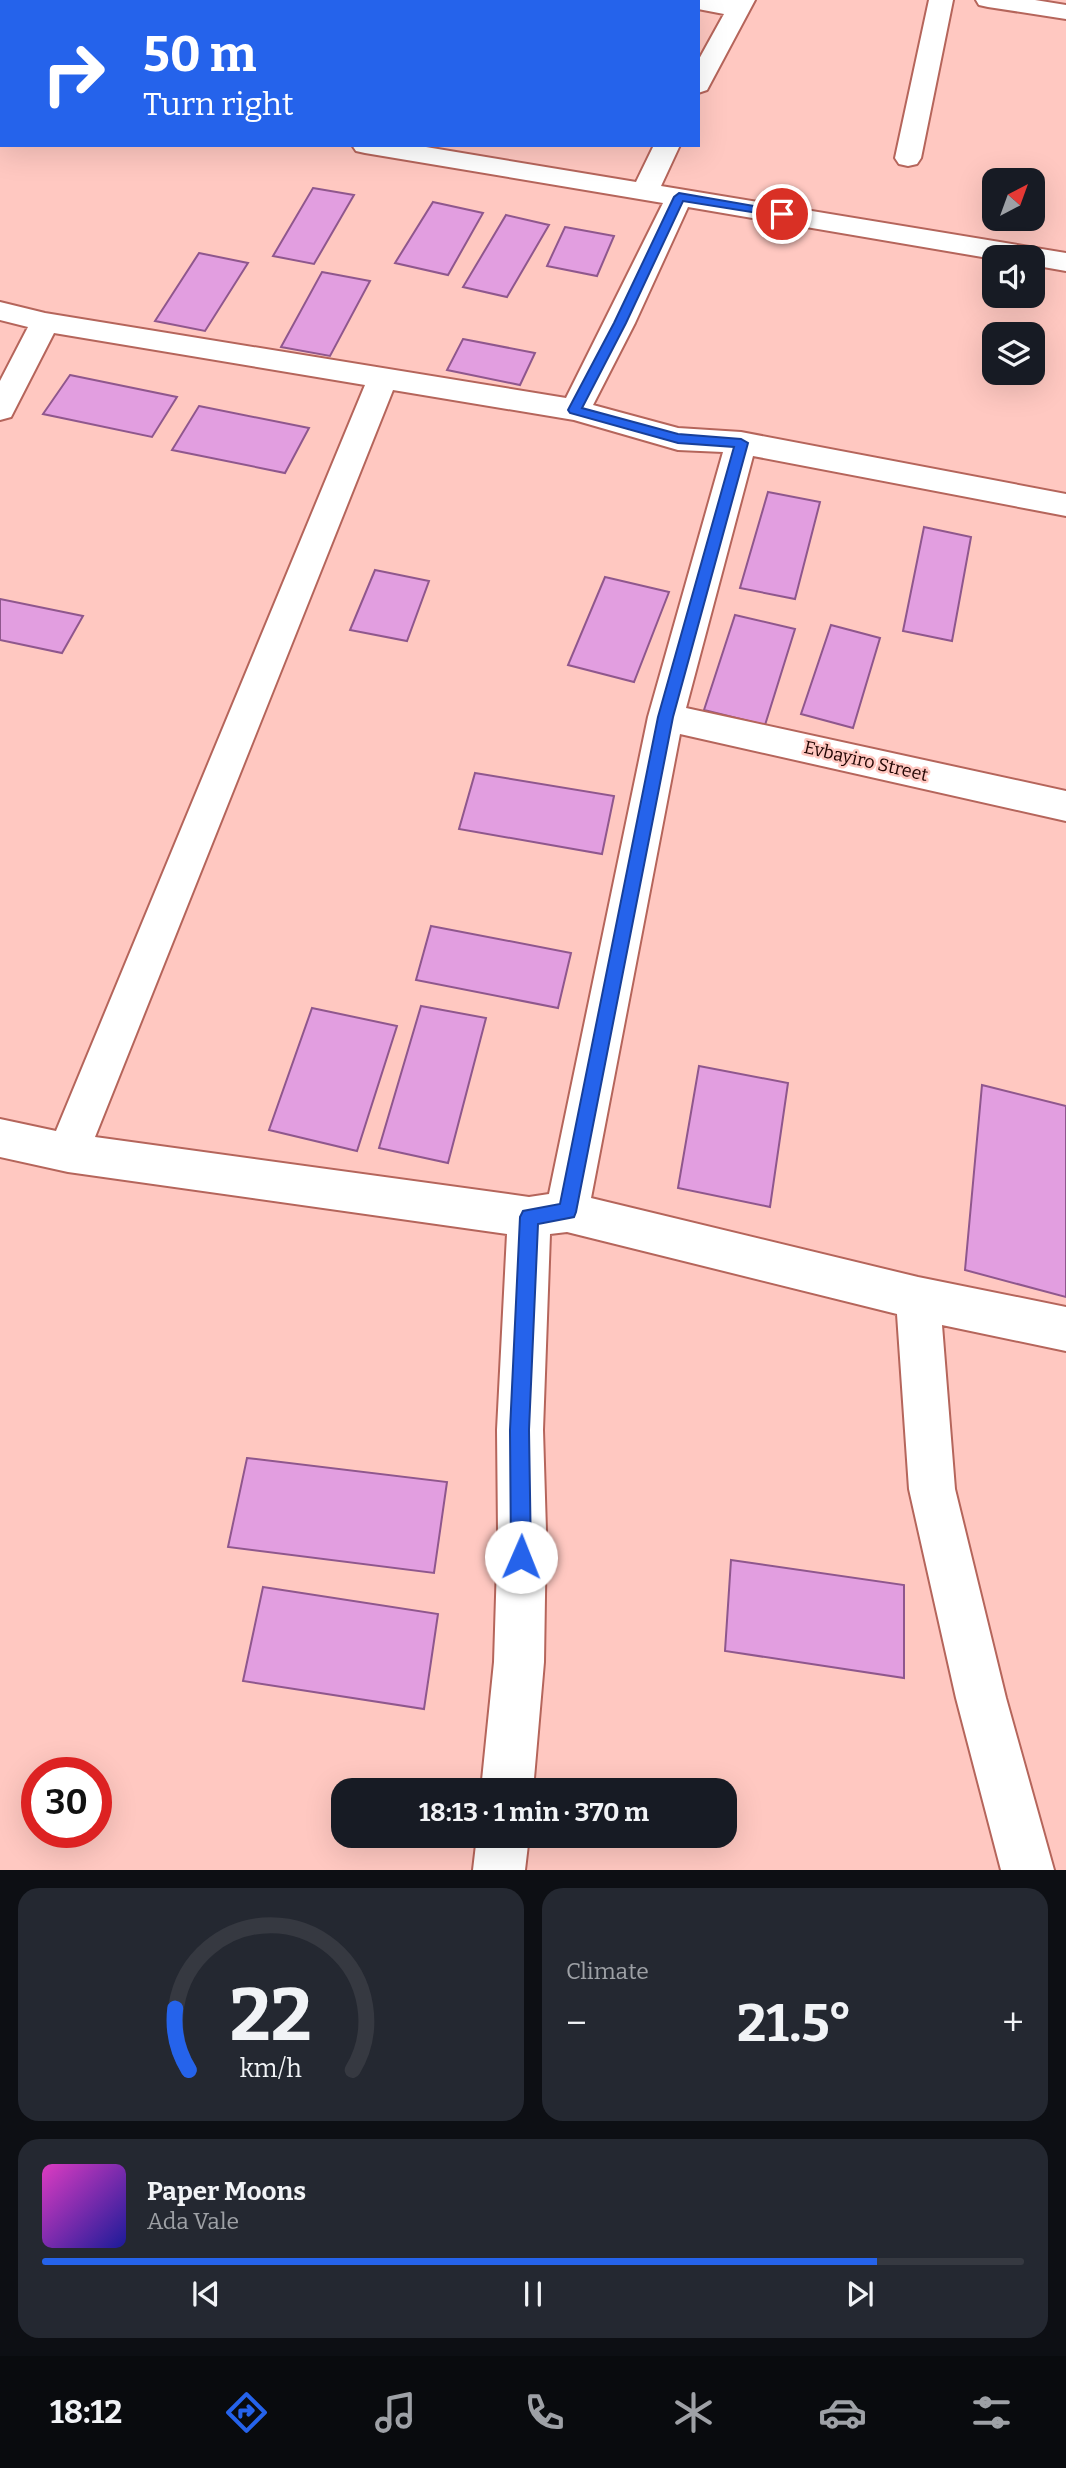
<!DOCTYPE html>
<html lang="en">
<head>
<meta charset="utf-8">
<style>
  :root { --surface:#171b24; --page:#242831; --text:#f1f3f6; --muted:#9ea1a6; --line:#363941; --accent:#2563eb }
  body { margin:0; font-family:Bitter,serif; background:var(--page); color:var(--text); height:100vh; display:flex; flex-direction:column; font-size:26px; white-space:nowrap }
  * { box-sizing:border-box; margin:0 }
  p { font-size:23px; color:var(--muted) }
  .icon { flex:none; width:38px; height:38px; fill:none; stroke:currentColor; stroke-width:2; stroke-linecap:round; stroke-linejoin:round }
  .map { position:relative; height:1870px; overflow:hidden }
  .details { display:flex; flex-direction:column; gap:18px; padding:18px; background:#0d0f14; flex:1 }
  .details>* { flex:none }
  .top-card { position:absolute; left:0px; top:0px; width:700px; height:147px; box-shadow:0 7px 28px #0002; background:#2563eb; color:#fff; overflow:hidden }
  .needle { width:46px; rotate:41deg }
  .tools { position:absolute; left:982px; top:168px; display:grid; gap:14px }
  .tools a { display:grid; place-items:center; width:63px; height:63px; border-radius:14px; background:var(--surface); box-shadow:0 7px 28px #0002; font-size:35px }
  .speed { position:absolute; left:21px; top:1757px; display:flex; gap:14px; font-size:35px; font-weight:700; text-align:center }
  .speed>* { display:grid; place-content:center; width:91px; height:91px; border-radius:50%; background:var(--surface); box-shadow:0 7px 28px #0002; line-height:1 }
  .speed .limit { border:10px solid #d22; background:#fff; color:#111 }
  .pin { position:absolute; display:grid; place-items:center; width:60px; height:60px; color:#fff; margin:-30px; border:4px solid #fff; border-radius:50%; box-shadow:0 2px 7px #0007 }
  .me { position:absolute; width:77px; margin:-38px; rotate:1deg; stroke-linejoin:round; filter:drop-shadow(0 0 5px #0008) }
  .turn { display:flex; align-items:center; gap:24px; height:147px; padding:0 28px; font-size:32px }
  .turn .icon { width:91px; height:91px; stroke-width:2.5 }
  .turn b { display:block; font-size:49px; line-height:60px }
  .big { font-size:52px; font-weight:700; line-height:1.1 }
  .details .card { flex:1; display:flex; flex-direction:column; justify-content:center; gap:10px; min-width:0; padding:0 24px; border-radius:21px; background:var(--page) }
  .details .dial { align-items:center; gap:0 }
  .dial svg { height:182px; overflow:visible; fill:none; stroke:var(--line); stroke-width:7; stroke-linecap:round; text-anchor:middle }
  .dial text { fill:var(--text); stroke:none }
  .song { display:flex; align-items:center; gap:21px }
  .cover { width:84px; height:84px; border-radius:10px; background:linear-gradient(135deg,hsl(310 70% 55%),hsl(240 70% 35%)) }
  .played { height:7px; border-radius:4px; background:linear-gradient(90deg,var(--accent) 85%,var(--line) 85%) }
  .keys { display:flex; justify-content:space-around; direction:ltr }
  .heat { display:flex; justify-content:space-between; align-items:center; font-size:38px; direction:ltr }
  .details .tiles { flex:1; display:grid; gap:18px; grid-template-columns:1fr 1fr }
  .card:last-child { grid-column:span 2 }
  .trip { position:absolute; left:331px; top:1778px; width:406px; height:70px; border-radius:21px; background:var(--surface); box-shadow:0 7px 28px #0002; font-weight:700; line-height:70px; text-align:center }
  .dock { display:flex; height:112px; justify-content:space-around; align-items:center; background:#090b0e; color:var(--muted) }
  .dock .icon { width:49px; height:49px }
  .dock .selected { color:var(--accent) }
  .dock b { font-size:32px; color:var(--text) }
  .map>svg:first-child { display:block }
</style>
</head>
<body>
<div class="map">
<svg width="1066" height="1870" viewBox="0 0 1066 1870">
  <rect width="100%" height="100%" fill="#ffc8c1"/>
  <path fill="#e29ee0" stroke="#8f578d" stroke-width="2" d="M313 188 354 195 314 264 273 256Z
    M433 202 483 213 448 275 395 263Z
    M506 215 549 225 507 297 463 287Z
    M565 227 614 236 597 276 547 266Z
    M199 253 248 263 205 331 155 321Z
    M322 272 370 281 330 356 281 347Z
    M463 339 535 353 520 385 447 370Z
    M70 375 177 397 152 437 43 414Z
    M199 406 309 428 285 473 172 450Z
    M768 492 820 502 795 599 740 588Z
    M924 527 971 537 952 641 903 631Z
    M375 570 429 581 407 641 350 630Z
    M605 577 669 592 634 682 568 665Z
    M0 599 83 616 62 653 0 640Z
    M735 615 795 629 765 725 704 710Z
    M831 625 880 638 853 728 801 714Z
    M475 773 614 796 602 854 459 829Z
    M431 926 571 953 558 1008 416 980Z
    M421 1006 486 1018 448 1163 379 1148Z
    M312 1008 397 1026 357 1151 269 1130Z
    M699 1066 788 1083 770 1207 678 1188Z
    M982 1085 1066 1106V1297L965 1270Z
    M247 1458 447 1482 434 1573 228 1547Z
    M731 1560 904 1585V1678L725 1651Z
    M263 1587 438 1614 424 1709 243 1681Z"/>
  <g fill="none" stroke-linecap="round" stroke-linejoin="round">
    <g stroke="#b5655b" stroke-width="4">
      <path id="minor" d="M333 0H365L366 2H334Z
        M426 0H450L425 2Z
        M677 0H755L707 90 698 93V61L724 14 698 9V2Z
        M929 0H953L921 158 917 164 908 166 899 164 895 158Z
        M976 0H1035L1066 5V19L988 7 979 5Z
        M0 75 2 76V92L0 91Z
        M352 145H414L636 182 654 145H680L661 186 1066 253V271L1032 265V257L994 259 688 207 635 323 593 405 678 428 741 432 1066 494V516L753 456 686 708 1066 791V821L680 734 591 1198 918 1277 1066 1307V1351L942 1325 955 1489 1006 1698 1054 1870H1001L956 1698 909 1489 897 1314 567 1232 550 1234 543 1430 546 1531 544 1662 533 1790H481L494 1662 498 1531 497 1430 507 1234 68 1172 0 1157V1119L56 1131 365 385 54 333 11 417 0 420V381L28 327 0 320V302L45 313 566 398 663 203 365 153 356 151ZM393 390 574 420 678 450 723 452 648 717 549 1194 529 1197 95 1137Z
        M477 1836H529L525 1870H473Z"/>
    </g>
    <use href="#minor" fill="#fff" fill-rule="evenodd"/>
  </g>
  <path fill="#2563eb" stroke="#184099" stroke-width="2" d="M679 193 782 211 788 214 782 217 683 201 626 323 582 408 678 434 741 439 748 443 673 717 576 1212 574 1217 538 1224 529 1430 531 1557 528 1564 521 1567 514 1564 511 1557 510 1430 520 1217 523 1211 560 1204 658 717 734 447 678 443 570 413 568 410 614 323 674 197Z"/>
  <g text-anchor="middle" stroke-width="5" stroke-linejoin="round" paint-order="stroke">
    <g font-size="18" fill="#220503" stroke="#ffc8c1">
      <text transform="translate(866 761) rotate(13)" y="6">Evbayiro Street</text>
    </g>
  </g>
</svg>
<div class="tools">
<a><svg class="needle" viewBox="-14 -14 28 28"><path d="M0-13l5 13h-10z" fill="#e53935"/><path d="M0 13l5-13h-10z" fill="#9ea1a6"/></svg></a>
<a><svg class="icon" aria-label="sound" viewBox="0 0 24 24"><path d="M4 9h4l5-4v14l-5-4H4zM17 9q2 3 0 6"/></svg></a>
<a><svg class="icon" aria-label="layers" viewBox="0 0 24 24"><path d="M12 4l9 5-9 5-9-5zM3 14l9 5 9-5"/></svg></a>
</div>
<div class="speed"><div class="limit">30</div></div>
<div class="pin" style="left:782px;top:214px;background:#d93025"><svg class="icon" aria-label="arrive" viewBox="0 0 24 24"><path d="M6 21V4h12l-3 4 3 4H6"/></svg></div>
<svg class="me" style="left:521px;top:1557px" viewBox="-20 -20 40 40"><circle r="19" fill="#fff"/><path d="M0-13L10 11 0 6-10 11z" fill="#2563eb"/></svg>
<div class="trip">18:13 · 1 min · 370 m</div>
<div class="top-card">
<div class="turn"><svg class="icon" aria-label="right" viewBox="0 0 24 24"><path d="M7 20v-9h11M14 6l5 5-5 5"/></svg><div><b>50 m</b>Turn right</div></div>
</div>
</div>
<section class="details">
<div class="tiles">
<div class="card dial"><svg viewBox="0 0 100 80">
<path d="M14 69A42 42 0 1 1 86 69"/>
<path d="M14 69A42 42 0 0 1 8 42" stroke="#2563eb"/>
<text x="50" y="56" font-size="32" font-weight="700">22</text>
<text x="50" y="72" font-size="11">km/h</text>
</svg></div>
<div class="card"><p>Climate</p>
<div class="heat"><a>−</a><b class="big">21.5°</b><a>+</a></div>
</div>
<div class="card">
<div class="song"><i class="cover"></i><div><b>Paper Moons</b><p>Ada Vale</p></div></div>
<div class="played"></div>
<div class="keys"><svg class="icon" aria-label="previous" viewBox="0 0 24 24"><path d="M18 5L8 12l10 7zM5 5v14"/></svg><svg class="icon" aria-label="pause" viewBox="0 0 24 24"><path d="M8 5v14M16 5v14"/></svg><svg class="icon" aria-label="next" viewBox="0 0 24 24"><path d="M6 5l10 7-10 7zM19 5v14"/></svg></div>
</div>
</div>
</section>
<nav class="dock">
<b>18:12</b>
<svg class="icon selected" aria-label="directions" viewBox="0 0 24 24"><path d="M12 3l9 9-9 9-9-9zM9 14v-3h6M13 9l2 2-2 2"/></svg>
<svg class="icon" aria-label="music" viewBox="0 0 24 24"><path d="M9 18V5l10-2v13"/><circle cx="6" cy="18" r="3"/><circle cx="16" cy="16" r="3"/></svg>
<svg class="icon" aria-label="phone" viewBox="0 0 24 24"><path d="M5 4h4l2 5-3 2q2 4 5 5l2-3 5 2v4C11 20 4 13 5 4z"/></svg>
<svg class="icon" aria-label="climate" viewBox="0 0 24 24"><path d="M12 3v18M4 7l16 10M4 17L20 7"/></svg>
<svg class="icon" aria-label="car" viewBox="0 0 24 24"><path d="M5 17H2v-5l4-1 3-4h7l3 4 3 1v5h-3M9 17h6M6 11h13"/><circle cx="7" cy="17" r="2"/><circle cx="17" cy="17" r="2"/></svg>
<svg class="icon" aria-label="filters" viewBox="0 0 24 24"><path d="M4 7h16M4 17h16"/><circle cx="9" cy="7" r="2"/><circle cx="15" cy="17" r="2"/></svg>
</nav>
</body>
</html>
